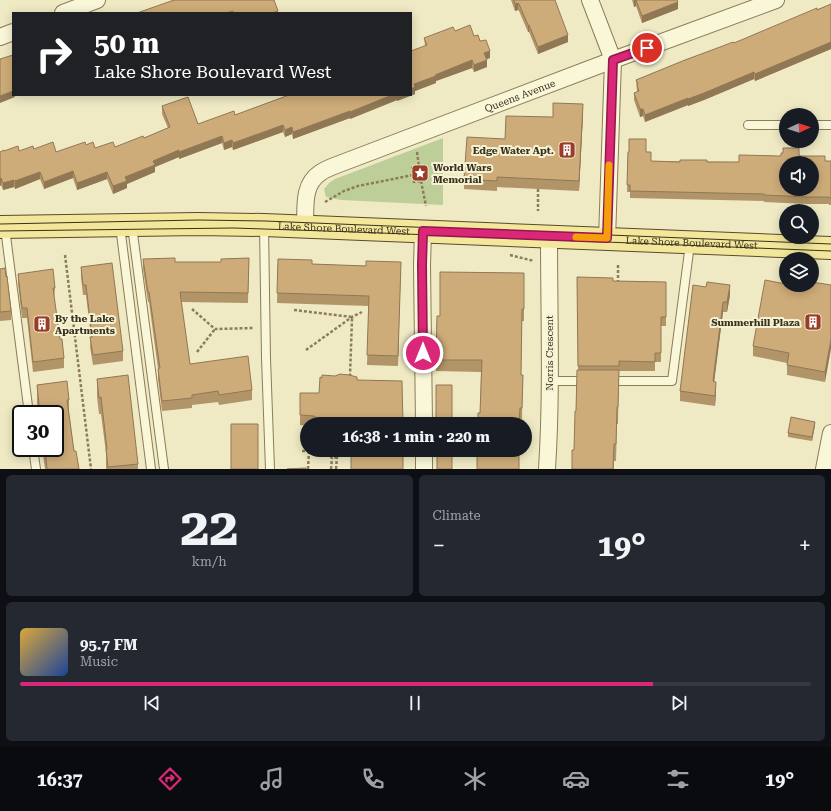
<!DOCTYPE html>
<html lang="en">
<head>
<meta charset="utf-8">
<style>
  :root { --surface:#171b24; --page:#242831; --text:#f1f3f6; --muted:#9ea1a6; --line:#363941; --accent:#db2777 }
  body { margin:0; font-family:"Roboto Serif",serif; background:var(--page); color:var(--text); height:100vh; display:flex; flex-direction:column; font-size:15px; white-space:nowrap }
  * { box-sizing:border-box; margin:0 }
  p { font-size:13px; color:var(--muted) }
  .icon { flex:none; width:22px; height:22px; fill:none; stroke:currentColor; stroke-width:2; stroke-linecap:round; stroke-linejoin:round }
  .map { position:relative; height:469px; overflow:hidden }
  .panel { display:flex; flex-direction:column; gap:6px; padding:6px; background:#0d0f14; flex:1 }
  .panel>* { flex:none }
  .hud { position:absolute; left:12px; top:12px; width:400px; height:84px; border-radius:0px; box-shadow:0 2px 10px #0003; background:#202124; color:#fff; overflow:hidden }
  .needle { width:26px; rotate:86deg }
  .fabs { position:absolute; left:779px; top:108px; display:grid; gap:8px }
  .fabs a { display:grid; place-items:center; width:40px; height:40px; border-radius:50%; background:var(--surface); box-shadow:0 2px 10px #0003; font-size:20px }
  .speed { position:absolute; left:12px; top:405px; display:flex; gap:8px; font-size:20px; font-weight:700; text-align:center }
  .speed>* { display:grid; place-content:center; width:52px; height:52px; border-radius:50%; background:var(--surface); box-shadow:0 2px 10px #0003; line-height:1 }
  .speed .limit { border:2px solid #111; border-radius:6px; background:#fff; color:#111 }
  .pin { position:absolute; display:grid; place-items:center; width:34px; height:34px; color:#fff; margin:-17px; border:2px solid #fff; border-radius:50%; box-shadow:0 1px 4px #0007 }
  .me { position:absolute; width:44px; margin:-22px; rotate:0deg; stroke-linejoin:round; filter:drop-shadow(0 0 3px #0008) }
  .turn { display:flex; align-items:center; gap:14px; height:84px; padding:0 16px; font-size:18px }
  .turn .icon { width:52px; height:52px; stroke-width:2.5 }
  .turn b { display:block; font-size:28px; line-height:34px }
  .big { font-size:30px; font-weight:700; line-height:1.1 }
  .panel .tile { flex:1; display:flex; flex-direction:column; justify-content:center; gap:6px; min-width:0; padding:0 14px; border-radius:6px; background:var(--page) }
  .panel .dial { align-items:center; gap:0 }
  .dial b { font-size:52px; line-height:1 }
  .song { display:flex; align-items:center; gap:12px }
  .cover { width:48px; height:48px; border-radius:6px; background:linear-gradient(135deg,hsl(40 70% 55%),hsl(220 70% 35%)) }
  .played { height:4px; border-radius:2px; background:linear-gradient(90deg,var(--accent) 80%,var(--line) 80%) }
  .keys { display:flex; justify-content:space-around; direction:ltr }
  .heat { display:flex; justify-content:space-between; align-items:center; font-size:22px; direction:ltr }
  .panel .tiles { flex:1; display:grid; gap:6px; grid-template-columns:1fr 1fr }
  .tile:last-child { grid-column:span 2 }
  .trip { position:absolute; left:300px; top:417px; width:232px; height:40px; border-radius:20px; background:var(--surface); box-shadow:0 2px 10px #0003; font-weight:700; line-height:40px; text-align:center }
  .tab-bar { display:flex; height:64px; justify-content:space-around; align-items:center; background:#090b0e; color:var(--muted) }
  .tab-bar .icon { width:28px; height:28px }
  .tab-bar .active { color:var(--accent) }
  .tab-bar b { font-size:18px; color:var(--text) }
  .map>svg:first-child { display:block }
</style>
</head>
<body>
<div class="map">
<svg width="831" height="469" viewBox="0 0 831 469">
  <rect width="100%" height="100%" fill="#efeac4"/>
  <path fill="#bece98" d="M443 138V205L341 200 326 197 324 189 329 183 335 179Z"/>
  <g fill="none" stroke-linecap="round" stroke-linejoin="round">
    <g stroke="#8b7c5a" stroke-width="10">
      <path id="lane" d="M748 125H786
        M812 125H831
        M120 226 151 469
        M132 226 164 469
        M264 226 266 358 270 469
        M5 228 29 414
        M550 381H587
        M608 381H672L690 244
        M33 448 36 469"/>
    </g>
    <g stroke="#8b7c5a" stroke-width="18">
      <g id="street">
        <path d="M590 0 613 60 607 239"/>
        <path d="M63 13 97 0"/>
        <path d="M0 37 13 32"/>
        <path id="s1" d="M305 226C306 208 302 185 320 173 324 170 329 168 334 166L613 60 776 0"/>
        <path d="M423 231 422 265 424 424"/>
        <path d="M424 450V469"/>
        <path d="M547 469C552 392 549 314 549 236"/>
        <path d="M824 469 831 433"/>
      </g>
    </g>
    <g stroke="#58492e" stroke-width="24">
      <g id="primary">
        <path id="s2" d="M0 227 198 224 264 225 831 248"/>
      </g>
    </g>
    <path stroke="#8b7c5a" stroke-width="2.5" stroke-dasharray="3 2" stroke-linecap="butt" d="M417 152 419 167
      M424 166 426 180 414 182 412 168Z
      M421 181 426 206
      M538 189V211
      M325 202 344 191 358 186 413 175
      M65 255 91 469
      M510 255 534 261
      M618 265V285
      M192 309 215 329 254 328
      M294 310 352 317V319L350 376
      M306 350 352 317 362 312
      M197 352 215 329
      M302 430H307
      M338 450 339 452 348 453
      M302 451 327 452 329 450
      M327 452 332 458 337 457 339 452
      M308 469 309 450
      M331 469 332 458
      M336 469 337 457"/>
    <use href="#lane" stroke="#faf6d8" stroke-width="8"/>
    <use href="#street" stroke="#faf6d8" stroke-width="16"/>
    <use href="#primary" stroke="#f3e79b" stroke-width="22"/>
    <path stroke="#3a311e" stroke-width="1" d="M0 224 198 220 265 221 831 244
      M0 231 233 228 356 232 831 251"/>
  </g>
  <path fill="#b19468" d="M511 0H555L568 42 538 54 529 32H528L519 11 518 10 515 11Z
    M632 0H677L678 9 642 23 636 6 634 7Z
    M831 4V49L755 81 754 79 704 100 688 106V105L645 122 643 116 640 117 634 100V93L637 92 636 80 685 60 734 43Z
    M455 31 474 36 480 41 490 58 486 59 487 67 474 72 472 68 436 81V83L415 91V94L397 101V100L350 119V118L293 139 292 134 285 137 283 132 233 150 232 147 224 150 222 143 179 159V157L155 167V172L127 184V188L113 194 107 179 77 190 73 178 44 189 40 179 15 189 14 187 3 190 1 185 0 186V152L19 151 34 149 56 152 86 145 95 148 115 147 144 138 168 128 162 114V106L198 124 235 115 289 95H411L425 46 424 38Z
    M583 114 579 191 497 187V191L464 189V179L505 139 553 117Z
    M628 152H646L651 161 739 162 781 156 799 155 800 156 825 161H831V205H829V204H807L764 202V201L630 198V192H627Z
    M249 258 248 303 181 302 190 364 252 390V400L219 405 218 402 192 405V408L162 411 158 379V369L149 302H148L143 269V259L175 262H221Z
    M278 259 312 264 366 266 401 262 398 366 367 365 369 306 277 303Z
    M81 267 123 351V361L93 365 90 347 91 337 86 295H83L81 277Z
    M0 269 6 277 11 311V320L0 321Z
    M524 273V321H522L521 375H523L522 419 480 413 481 372 436 371 437 316H440Z
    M18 274 55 288 54 298 60 339 64 358V368L33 372 27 318H22L18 284Z
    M577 277 613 281 666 282V326H661V362H655V371H619L618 424H617L616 461H614V469H572L574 450 576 411 578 370Z
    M693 285 730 295 727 312H723L714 381 716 392 715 406 680 401V391Z
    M831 285 825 382 787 375V363L753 356V346L800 287Z
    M97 379 138 464V469H106V453L101 414H99L97 396Z
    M357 380 403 424H307V426L300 425V415L319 393Z
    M37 385 69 400V414L74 451 79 469H45L42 448H55V414H38L37 402Z
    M815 425 812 441 788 437V433Z"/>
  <path fill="#907855" d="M634 0H636V6L634 7Z
    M678 2V9L642 23V16Z
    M518 3V10L515 11V4Z
    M528 25H529V32H528Z
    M568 35V42L538 54V47Z
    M831 42V49L755 81V74Z
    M490 51V58L484 60V53Z
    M472 60V68L436 81V83L415 91V94L397 101V95H411V89L414 84 435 75Z
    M487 60V67L474 72V65Z
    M754 72V79L704 100 688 106V99Z
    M13 91V95H15V97L0 103V96Z
    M392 95H397V100L350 119V112Z
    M688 98V105L645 122V115Z
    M583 104V114L579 191V181Z
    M640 109H643V116L640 117Z
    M350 111V118L293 139V132Z
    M283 125V132L233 150V143Z
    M292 127V134L285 137V130Z
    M222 136V143L179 159V152Z
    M232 140V147L224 150V143Z
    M179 150V157L155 167V172L127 184V188L113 194V186L125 177 153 161Z
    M73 171V178L44 189V182Z
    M40 172V179L15 189V181Z
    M107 172V179L77 190V183Z
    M1 178V185L0 186V179Z
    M14 180V187L3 190V183Z
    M730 285V295L727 312V302Z
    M723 302V312L713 391V381Z
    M831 339V349L825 382V372Z
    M716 382V392L715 406V396Z
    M815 422V425L812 441V437Z"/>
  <path fill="#ceac79" stroke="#907855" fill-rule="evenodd" d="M174 0H274L278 11 272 13H233V11L226 13H137Z
    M514 0H555L568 35 538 47 529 25H528L519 4 518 3 515 4Z
    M636 0H677L678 2 642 16Z
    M831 4V42L755 74 754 72 704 93 688 99V98L645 115 643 109H640L634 93 639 91 637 85 638 84 636 80 685 60 720 47 733 42 734 43 817 8V10Z
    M470 25 474 36 478 35 480 41 486 40 490 51 484 53 487 60 474 65 472 60 435 75 436 76 414 84 415 87 411 89V51L427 45 424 38 453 27 455 31Z
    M13 55V91L0 96V59Z
    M289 95H392L350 112V111L293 132 292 127 285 130 283 125 233 143 232 140 224 143 222 136 179 152V150L153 161 155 165 125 177 127 181 113 186 107 172 77 183 73 171 44 182 40 172 15 181 14 180 3 183 1 178 0 179V152L4 150V151L18 146 19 151 33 146 34 149 53 142 56 152 85 142 86 145 93 142 95 148 113 142 115 147 143 136 144 138 170 127 162 106 188 97 198 124 234 111 235 115Z
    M553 103 583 104 579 181 497 177V181L464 179 467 137 505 139 506 116 553 117Z
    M629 139H646V152H651V161L680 162V160H707V162H739V155L781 156V153H783V148H799V155H800V156H825V161H831V198H829V197H807L764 195V194L630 191V185H627L628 152H629ZM786 163H812V189H786Z
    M175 258V262H221V259L249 258 248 293 180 292 190 364 248 356 252 390 219 395 218 391 192 395V398L162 401 158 369 160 368 149 292H148L143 259Z
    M278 259 312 260V264L366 266V261L401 262 398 356 367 355 369 296 277 293Z
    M112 263 123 351 93 355 90 337H92L86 285H83L81 267Z
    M5 268 6 277 7 276 11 311 0 312V269Z
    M53 269 55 288H53L60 339H62L64 358 33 362 27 308H22L18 274Z
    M440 272 524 273V309H522L521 375H523L522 408H520L519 424H478V413H480L482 360H436L437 316H440Z
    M577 277 613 278V281L666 282V317H661V353H655V362L619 361V366H578Z
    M765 280 786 284V285H791L800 287V285H812V282L831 285V339L825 372 787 365 789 353 753 346Z
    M707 282 730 285 727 302H723L713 381 716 382 715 396 680 391 693 285 706 287Z
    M577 370H619L618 407H617L616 444H614L613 469H572V450H574L575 411H576Z
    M340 374 349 375 357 377V380L402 381 403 424H323V418L314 417V416L300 415V393H319L320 377 322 378V375L335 376Z
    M128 375 138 464 108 467 106 449H107L101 397 99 398 97 379Z
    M67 381 69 400H67L74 451H76L79 469H47L45 448H55V414H40L37 385Z
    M436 385H452V424H436Z
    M791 417 815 422 812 437 788 433Z
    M231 424H258V469H231Z
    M351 450H403V469H351Z
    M437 450H452V469H437Z
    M477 450H519V469H477Z
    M306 468V469H287Z"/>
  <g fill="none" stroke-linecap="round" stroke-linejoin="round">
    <g stroke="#8e194d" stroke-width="10">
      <path id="route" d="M423 353 422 265 423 231 607 238 613 60 647 48"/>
    </g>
    <use href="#route" stroke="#db2777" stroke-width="7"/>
    <path stroke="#f59e0b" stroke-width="7" d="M576 237 607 238 609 165"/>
  </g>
  <defs>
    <g id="building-square" transform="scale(0.9)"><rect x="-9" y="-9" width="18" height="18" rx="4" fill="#9b3c28" stroke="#f6f3d4"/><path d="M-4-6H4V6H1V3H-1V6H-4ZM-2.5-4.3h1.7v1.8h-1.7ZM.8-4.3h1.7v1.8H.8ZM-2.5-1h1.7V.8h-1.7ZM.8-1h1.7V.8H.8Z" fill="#fff"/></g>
    <g id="sight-square" transform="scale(0.9)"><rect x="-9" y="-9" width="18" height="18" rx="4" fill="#9b3c28" stroke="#f6f3d4"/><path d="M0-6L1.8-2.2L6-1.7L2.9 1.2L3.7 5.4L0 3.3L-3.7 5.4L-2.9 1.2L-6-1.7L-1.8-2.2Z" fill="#fff"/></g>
  </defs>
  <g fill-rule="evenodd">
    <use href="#building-square" x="567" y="150"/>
    <use href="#sight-square" x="420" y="173"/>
    <use href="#building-square" x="813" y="322"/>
    <use href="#building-square" x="42" y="324"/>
  </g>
  <g text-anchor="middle" stroke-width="4" stroke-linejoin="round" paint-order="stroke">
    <g font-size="10" fill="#3a311e" stroke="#f6f3d4">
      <text dy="4" stroke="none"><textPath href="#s1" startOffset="272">Queens Avenue</textPath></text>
      <text dy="4" stroke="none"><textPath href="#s2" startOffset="344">Lake Shore Boulevard West</textPath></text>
      <text dy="4" stroke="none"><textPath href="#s2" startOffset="692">Lake Shore Boulevard West</textPath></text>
      <text transform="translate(549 353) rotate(-90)" y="4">Norris Crescent</text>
    </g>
    <g font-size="10" font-weight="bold" fill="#3a311e" stroke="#f6f3d4" text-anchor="end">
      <text x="554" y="154">Edge Water Apt.</text>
      <text x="433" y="171" text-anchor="start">World Wars<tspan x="433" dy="12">Memorial</tspan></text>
      <text x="55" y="322" text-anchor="start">By the Lake<tspan x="55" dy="12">Apartments</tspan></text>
      <text x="800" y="326">Summerhill Plaza</text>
    </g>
  </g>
</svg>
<div class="fabs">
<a><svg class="needle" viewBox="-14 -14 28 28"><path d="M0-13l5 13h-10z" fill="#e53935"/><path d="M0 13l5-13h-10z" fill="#9ea1a6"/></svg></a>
<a><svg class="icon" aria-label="sound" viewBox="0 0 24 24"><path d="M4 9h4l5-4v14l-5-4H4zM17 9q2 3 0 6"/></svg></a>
<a><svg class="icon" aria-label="search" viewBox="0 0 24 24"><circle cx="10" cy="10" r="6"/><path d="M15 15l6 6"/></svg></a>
<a><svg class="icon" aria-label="layers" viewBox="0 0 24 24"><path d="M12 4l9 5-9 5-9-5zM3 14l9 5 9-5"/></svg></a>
</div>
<div class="speed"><div class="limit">30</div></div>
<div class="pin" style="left:647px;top:48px;background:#d93025"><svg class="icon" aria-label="arrive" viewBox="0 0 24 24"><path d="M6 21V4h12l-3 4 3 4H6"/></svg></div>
<svg class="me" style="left:423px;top:353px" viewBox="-20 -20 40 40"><circle r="17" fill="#db2777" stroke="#fff" stroke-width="3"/><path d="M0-11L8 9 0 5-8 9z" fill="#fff"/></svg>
<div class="trip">16:38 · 1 min · 220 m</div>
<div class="hud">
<div class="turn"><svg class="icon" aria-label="right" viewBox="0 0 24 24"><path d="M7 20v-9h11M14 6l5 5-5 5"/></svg><div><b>50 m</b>Lake Shore Boulevard West</div></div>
</div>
</div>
<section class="panel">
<div class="tiles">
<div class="tile dial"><b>22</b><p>km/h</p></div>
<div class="tile"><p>Climate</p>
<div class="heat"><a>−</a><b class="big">19°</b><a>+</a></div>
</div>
<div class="tile">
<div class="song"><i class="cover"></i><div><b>95.7 FM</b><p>Music</p></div></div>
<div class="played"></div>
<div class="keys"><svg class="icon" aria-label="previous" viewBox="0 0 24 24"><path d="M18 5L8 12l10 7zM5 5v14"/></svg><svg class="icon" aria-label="pause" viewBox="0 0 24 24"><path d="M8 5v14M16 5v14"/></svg><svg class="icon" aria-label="next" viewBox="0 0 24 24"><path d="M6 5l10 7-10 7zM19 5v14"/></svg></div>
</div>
</div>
</section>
<nav class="tab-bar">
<b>16:37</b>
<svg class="icon active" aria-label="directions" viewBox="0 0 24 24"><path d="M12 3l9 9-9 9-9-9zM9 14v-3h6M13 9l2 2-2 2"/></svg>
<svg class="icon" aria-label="music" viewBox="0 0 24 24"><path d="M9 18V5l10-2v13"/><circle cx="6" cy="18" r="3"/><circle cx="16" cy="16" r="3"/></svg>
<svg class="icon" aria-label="phone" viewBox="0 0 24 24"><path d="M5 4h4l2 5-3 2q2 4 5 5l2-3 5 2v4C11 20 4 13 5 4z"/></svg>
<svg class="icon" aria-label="climate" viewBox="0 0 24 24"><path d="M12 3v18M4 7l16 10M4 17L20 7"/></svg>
<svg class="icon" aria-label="car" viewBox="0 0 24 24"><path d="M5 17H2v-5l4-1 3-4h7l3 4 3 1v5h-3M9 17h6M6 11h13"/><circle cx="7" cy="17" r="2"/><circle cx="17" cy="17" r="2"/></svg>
<svg class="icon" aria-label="filters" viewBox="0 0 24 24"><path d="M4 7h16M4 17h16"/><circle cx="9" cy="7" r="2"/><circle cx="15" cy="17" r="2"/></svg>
<b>19°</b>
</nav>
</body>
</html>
